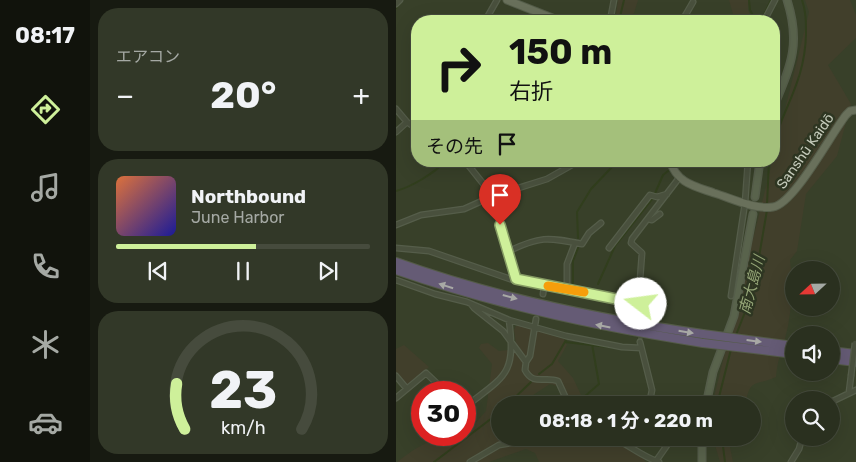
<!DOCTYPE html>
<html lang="ja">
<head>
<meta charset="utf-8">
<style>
  :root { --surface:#2a301f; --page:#323828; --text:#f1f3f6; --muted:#a5a9a4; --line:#464b3d; --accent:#cef09a }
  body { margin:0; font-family:Rubik,"Noto Sans JP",sans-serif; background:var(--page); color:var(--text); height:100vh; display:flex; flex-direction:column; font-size:19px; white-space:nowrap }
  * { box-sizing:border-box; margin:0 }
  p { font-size:16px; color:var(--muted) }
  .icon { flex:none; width:28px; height:28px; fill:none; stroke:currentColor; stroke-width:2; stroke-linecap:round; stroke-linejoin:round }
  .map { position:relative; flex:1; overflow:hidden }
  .drawer { display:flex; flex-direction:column; gap:8px; padding:8px; background:#171a11; width:306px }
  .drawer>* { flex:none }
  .hud { position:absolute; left:15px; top:15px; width:369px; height:152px; border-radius:20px; box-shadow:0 5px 20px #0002,0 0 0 1px var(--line); background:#cef09a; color:#111; overflow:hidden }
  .needle { width:32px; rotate:248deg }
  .buttons { position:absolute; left:389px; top:261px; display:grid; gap:10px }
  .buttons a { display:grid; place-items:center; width:55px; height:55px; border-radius:50%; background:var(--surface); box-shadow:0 5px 20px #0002,0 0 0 1px var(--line); font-size:25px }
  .speed { position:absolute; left:15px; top:381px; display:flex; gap:10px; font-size:25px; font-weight:700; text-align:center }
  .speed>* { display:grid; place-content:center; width:65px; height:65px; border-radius:50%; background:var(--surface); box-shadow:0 5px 20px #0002,0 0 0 1px var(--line); line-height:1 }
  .speed .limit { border:8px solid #d22; background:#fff; color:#111 }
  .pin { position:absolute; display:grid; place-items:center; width:42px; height:42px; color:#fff; margin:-51px -21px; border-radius:50% 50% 50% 0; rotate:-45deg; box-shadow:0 0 5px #0007 }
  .pin .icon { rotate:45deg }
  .me { position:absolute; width:55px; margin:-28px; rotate:285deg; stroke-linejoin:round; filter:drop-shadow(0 0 4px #0008) }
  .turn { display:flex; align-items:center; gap:18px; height:105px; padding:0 15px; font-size:22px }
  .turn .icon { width:65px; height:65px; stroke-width:2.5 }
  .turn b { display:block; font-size:35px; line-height:42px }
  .then { display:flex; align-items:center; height:48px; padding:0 15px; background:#0003; gap:10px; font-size:19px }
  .big { font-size:38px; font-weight:700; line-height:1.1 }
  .drawer .card { flex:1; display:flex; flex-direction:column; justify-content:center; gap:8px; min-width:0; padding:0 18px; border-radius:20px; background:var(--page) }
  .drawer .dial { align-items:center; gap:0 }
  .dial svg { height:130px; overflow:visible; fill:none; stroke:var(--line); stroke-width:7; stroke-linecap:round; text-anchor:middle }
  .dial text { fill:var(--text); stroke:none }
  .song { display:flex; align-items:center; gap:15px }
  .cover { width:60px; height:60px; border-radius:8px; background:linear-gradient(135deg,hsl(20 70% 55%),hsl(240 70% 35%)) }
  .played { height:5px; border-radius:2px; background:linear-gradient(90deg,var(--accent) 55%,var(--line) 55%) }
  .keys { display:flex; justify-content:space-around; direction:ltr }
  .heat { display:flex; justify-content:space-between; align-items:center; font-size:28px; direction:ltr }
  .trip { position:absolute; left:95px; top:396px; width:270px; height:50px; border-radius:25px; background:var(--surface); box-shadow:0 5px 20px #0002,0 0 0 1px var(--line); font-weight:700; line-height:50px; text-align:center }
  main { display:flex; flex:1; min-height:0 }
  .dock { display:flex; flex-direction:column; width:90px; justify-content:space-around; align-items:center; background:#11130c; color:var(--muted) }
  .dock .icon { width:35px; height:35px }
  .dock .on { color:var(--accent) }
  .dock b { font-size:22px; color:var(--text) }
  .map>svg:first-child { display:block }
</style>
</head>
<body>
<main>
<nav class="dock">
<b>08:17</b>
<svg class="icon on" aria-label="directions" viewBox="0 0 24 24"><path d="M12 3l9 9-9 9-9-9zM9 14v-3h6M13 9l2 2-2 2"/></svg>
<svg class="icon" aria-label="music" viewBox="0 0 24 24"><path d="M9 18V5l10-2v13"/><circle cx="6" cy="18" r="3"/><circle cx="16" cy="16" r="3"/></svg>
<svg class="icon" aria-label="phone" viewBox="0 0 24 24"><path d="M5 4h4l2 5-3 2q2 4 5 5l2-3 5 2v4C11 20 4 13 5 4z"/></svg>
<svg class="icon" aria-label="climate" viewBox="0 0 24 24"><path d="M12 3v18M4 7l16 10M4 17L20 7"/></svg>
<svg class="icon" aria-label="car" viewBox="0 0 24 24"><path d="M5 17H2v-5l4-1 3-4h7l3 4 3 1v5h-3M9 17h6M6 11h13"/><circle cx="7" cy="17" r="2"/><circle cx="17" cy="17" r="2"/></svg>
</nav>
<section class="drawer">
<div class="card"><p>エアコン</p>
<div class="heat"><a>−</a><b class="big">20°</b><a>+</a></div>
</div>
<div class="card">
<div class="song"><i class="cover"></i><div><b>Northbound</b><p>June Harbor</p></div></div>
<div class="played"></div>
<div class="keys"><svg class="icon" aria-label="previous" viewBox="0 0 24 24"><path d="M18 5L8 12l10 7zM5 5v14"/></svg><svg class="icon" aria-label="pause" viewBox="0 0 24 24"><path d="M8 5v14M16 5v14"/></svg><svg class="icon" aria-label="next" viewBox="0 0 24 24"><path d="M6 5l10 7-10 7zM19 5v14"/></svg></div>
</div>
<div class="card dial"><svg viewBox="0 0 100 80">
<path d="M14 69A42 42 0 1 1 86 69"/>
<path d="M14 69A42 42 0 0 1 9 41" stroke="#cef09a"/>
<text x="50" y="56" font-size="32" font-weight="700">23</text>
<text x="50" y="72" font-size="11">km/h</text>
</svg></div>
</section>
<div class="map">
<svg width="460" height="462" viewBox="0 0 460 462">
  <rect width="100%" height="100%" fill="#384029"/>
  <path fill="#413f2b" d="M222 0H242L238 13 229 21 220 15Z
    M333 0H352V10L357 21H339Z
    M409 0H454L460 15V38L432 65 455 104 441 156 410 194 401 251 394 260C397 286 396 313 389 339 385 352 381 363 380 377 357 387 355 377 349 405H316L413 12Z
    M120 326H125L168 339 171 345 162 361 177 378 186 397 182 405H174L161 386 154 384 134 397 131 405H104V438H189L220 442 248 457 249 462H143L139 453 130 449 93 462H1C23 445 40 435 69 435V429L76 427 90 411 96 364 83 348 85 344 92 343 103 351 112 350 120 344 118 330Z
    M8 345 33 367 12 386 0 372V349Z
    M317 438H334V447L337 462H324Z"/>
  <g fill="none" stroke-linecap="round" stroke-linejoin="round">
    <path stroke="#313e1d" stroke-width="2" d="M353 0 354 10 360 21
      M0 8 7 0
      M223 21 228 0
      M365 21 375 0
      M378 141C391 102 409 78 410 34 410 22 410 11 406 0
      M282 165 287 161
      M0 191C15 187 39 173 49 161
      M371 205 373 161
      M182 238 181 212 195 189 216 167 217 161
      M177 283V261L182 248
      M202 284 219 246 257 198 267 175 272 171
      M340 335 357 292 371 210
      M169 342 221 348
      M143 374 156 364 170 340
      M111 405 135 382
      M194 405 188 397 203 384 196 344
      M321 405 335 349
      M326 438 329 462
      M38 462 104 412"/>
    <path stroke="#4d553f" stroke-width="4.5" stroke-dasharray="4.5 2" stroke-linecap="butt" d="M244 342 246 313"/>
    <g stroke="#555d4a" stroke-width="7">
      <path id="street" d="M0 4 4 0
        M89 21 101 0
        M214 21 218 0
        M286 21 297 2
        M368 21 379 0
        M0 109 11 122 21 129
        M0 132 11 122
        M69 161 97 196 111 252 120 279
        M252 219 256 220 264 214
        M0 225 25 215 68 209 97 196 151 179 183 161
        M0 248 33 251 114 279 229 300 245 304 246 313
        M213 248 254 195 261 197 271 194
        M111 252C144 236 151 237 186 244L193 233 205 223
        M0 280 39 294 71 302 113 320 170 336 226 347 245 348
        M171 288V264L179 243
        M147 294 148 286
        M335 296 349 203 352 161
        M75 304 78 308 107 331 130 362
        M245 304 246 296 243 293 246 253 235 243 236 239 283 178
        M140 319 134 356 130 362 129 370C137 386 149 376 162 381L173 405
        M244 342 256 390 253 405
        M0 376 11 389
        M453 392 455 376
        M0 398 30 373 50 392
        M435 402 460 390
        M69 407C110 375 120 375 113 320
        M203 438H229
        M220 439C234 446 249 458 263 462
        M260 461 272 444 269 438
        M74 462 103 445 145 438
        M395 462 403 449 406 438"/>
    </g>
    <g stroke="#555d4a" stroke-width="9">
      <path id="secondary" d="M378 106C395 65 405 44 391 0
        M359 197 364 161
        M310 405 317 372 338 316 357 214
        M306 462V438"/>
    </g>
    <g stroke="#555d4a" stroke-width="9">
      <path id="primary" d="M111 0 164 21
        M274 161C281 183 298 186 318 193 335 198 359 210 377 207 398 204 435 134 450 115L454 111 460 110"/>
    </g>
    <g stroke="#545b48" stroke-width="10">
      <path id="highway" d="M0 262C100 298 203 319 307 334
        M0 270C100 305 203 327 307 343
        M375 343 398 346
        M374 351 398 354
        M435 351 460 354
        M435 359 460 362"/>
    </g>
    <use href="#street" stroke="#49503d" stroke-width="4.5"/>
    <use href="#secondary" stroke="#59634c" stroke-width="6"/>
    <use href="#primary" stroke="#69705b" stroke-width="7"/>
    <use href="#highway" stroke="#655b75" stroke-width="8"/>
    <g stroke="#555d4a" stroke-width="7" stroke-linecap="butt">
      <path id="street-bridge" d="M455 376 459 343"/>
    </g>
    <g stroke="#545b48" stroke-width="10" stroke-linecap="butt">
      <path id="highway-bridge" d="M307 334 375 343
        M307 343 374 351"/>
    </g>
    <use href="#street-bridge" stroke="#49503d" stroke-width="4.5"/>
    <use href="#highway-bridge" stroke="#655b75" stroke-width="8"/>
  </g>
  <defs><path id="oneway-solid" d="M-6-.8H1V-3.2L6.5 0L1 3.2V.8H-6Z" transform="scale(1.25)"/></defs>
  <g fill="#a8a9a5">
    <use href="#oneway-solid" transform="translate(50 286) rotate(-162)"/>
    <use href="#oneway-solid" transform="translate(114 297) rotate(15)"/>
    <use href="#oneway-solid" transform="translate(207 326) rotate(-169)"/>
    <use href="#oneway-solid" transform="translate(290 332) rotate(9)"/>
    <use href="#oneway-solid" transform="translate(358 341) rotate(7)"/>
  </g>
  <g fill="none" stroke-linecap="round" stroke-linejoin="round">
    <g stroke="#869c64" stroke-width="12">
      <path id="route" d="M104 225 120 279 245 304"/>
    </g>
    <use href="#route" stroke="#cef09a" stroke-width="9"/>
    <path stroke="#f59e0b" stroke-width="9" d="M152 286 188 292"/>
  </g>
  <g text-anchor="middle" stroke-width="5" stroke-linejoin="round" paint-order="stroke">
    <g font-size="14" fill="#c4caba" stroke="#2e3622">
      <text transform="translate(409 151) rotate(-55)" y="5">Sanshū Kaidō</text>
    </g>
    <g font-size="15" font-style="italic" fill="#95a677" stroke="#2e3622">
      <text transform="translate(356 285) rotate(-75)" y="5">南大島川</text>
    </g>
  </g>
</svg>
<div class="buttons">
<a><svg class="needle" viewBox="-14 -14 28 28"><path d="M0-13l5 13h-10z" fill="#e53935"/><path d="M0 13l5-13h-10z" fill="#a5a9a4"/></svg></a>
<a><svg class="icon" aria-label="sound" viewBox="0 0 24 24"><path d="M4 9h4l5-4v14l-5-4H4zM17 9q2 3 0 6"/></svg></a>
<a><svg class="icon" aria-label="search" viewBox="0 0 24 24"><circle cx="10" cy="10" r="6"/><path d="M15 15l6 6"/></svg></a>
</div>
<div class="speed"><div class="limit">30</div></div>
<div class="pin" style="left:104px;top:225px;background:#d93025"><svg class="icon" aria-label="arrive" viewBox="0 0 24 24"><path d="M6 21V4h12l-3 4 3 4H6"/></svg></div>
<svg class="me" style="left:245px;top:304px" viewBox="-20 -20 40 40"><circle r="19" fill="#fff"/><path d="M0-13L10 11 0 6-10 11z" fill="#cef09a"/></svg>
<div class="trip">08:18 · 1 分 · 220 m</div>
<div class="hud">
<div class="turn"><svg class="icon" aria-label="right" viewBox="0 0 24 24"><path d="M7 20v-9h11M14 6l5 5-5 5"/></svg><div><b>150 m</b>右折</div></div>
<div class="then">その先<svg class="icon" aria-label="arrive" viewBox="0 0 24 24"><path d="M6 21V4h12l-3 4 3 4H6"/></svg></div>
</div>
</div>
</main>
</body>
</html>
